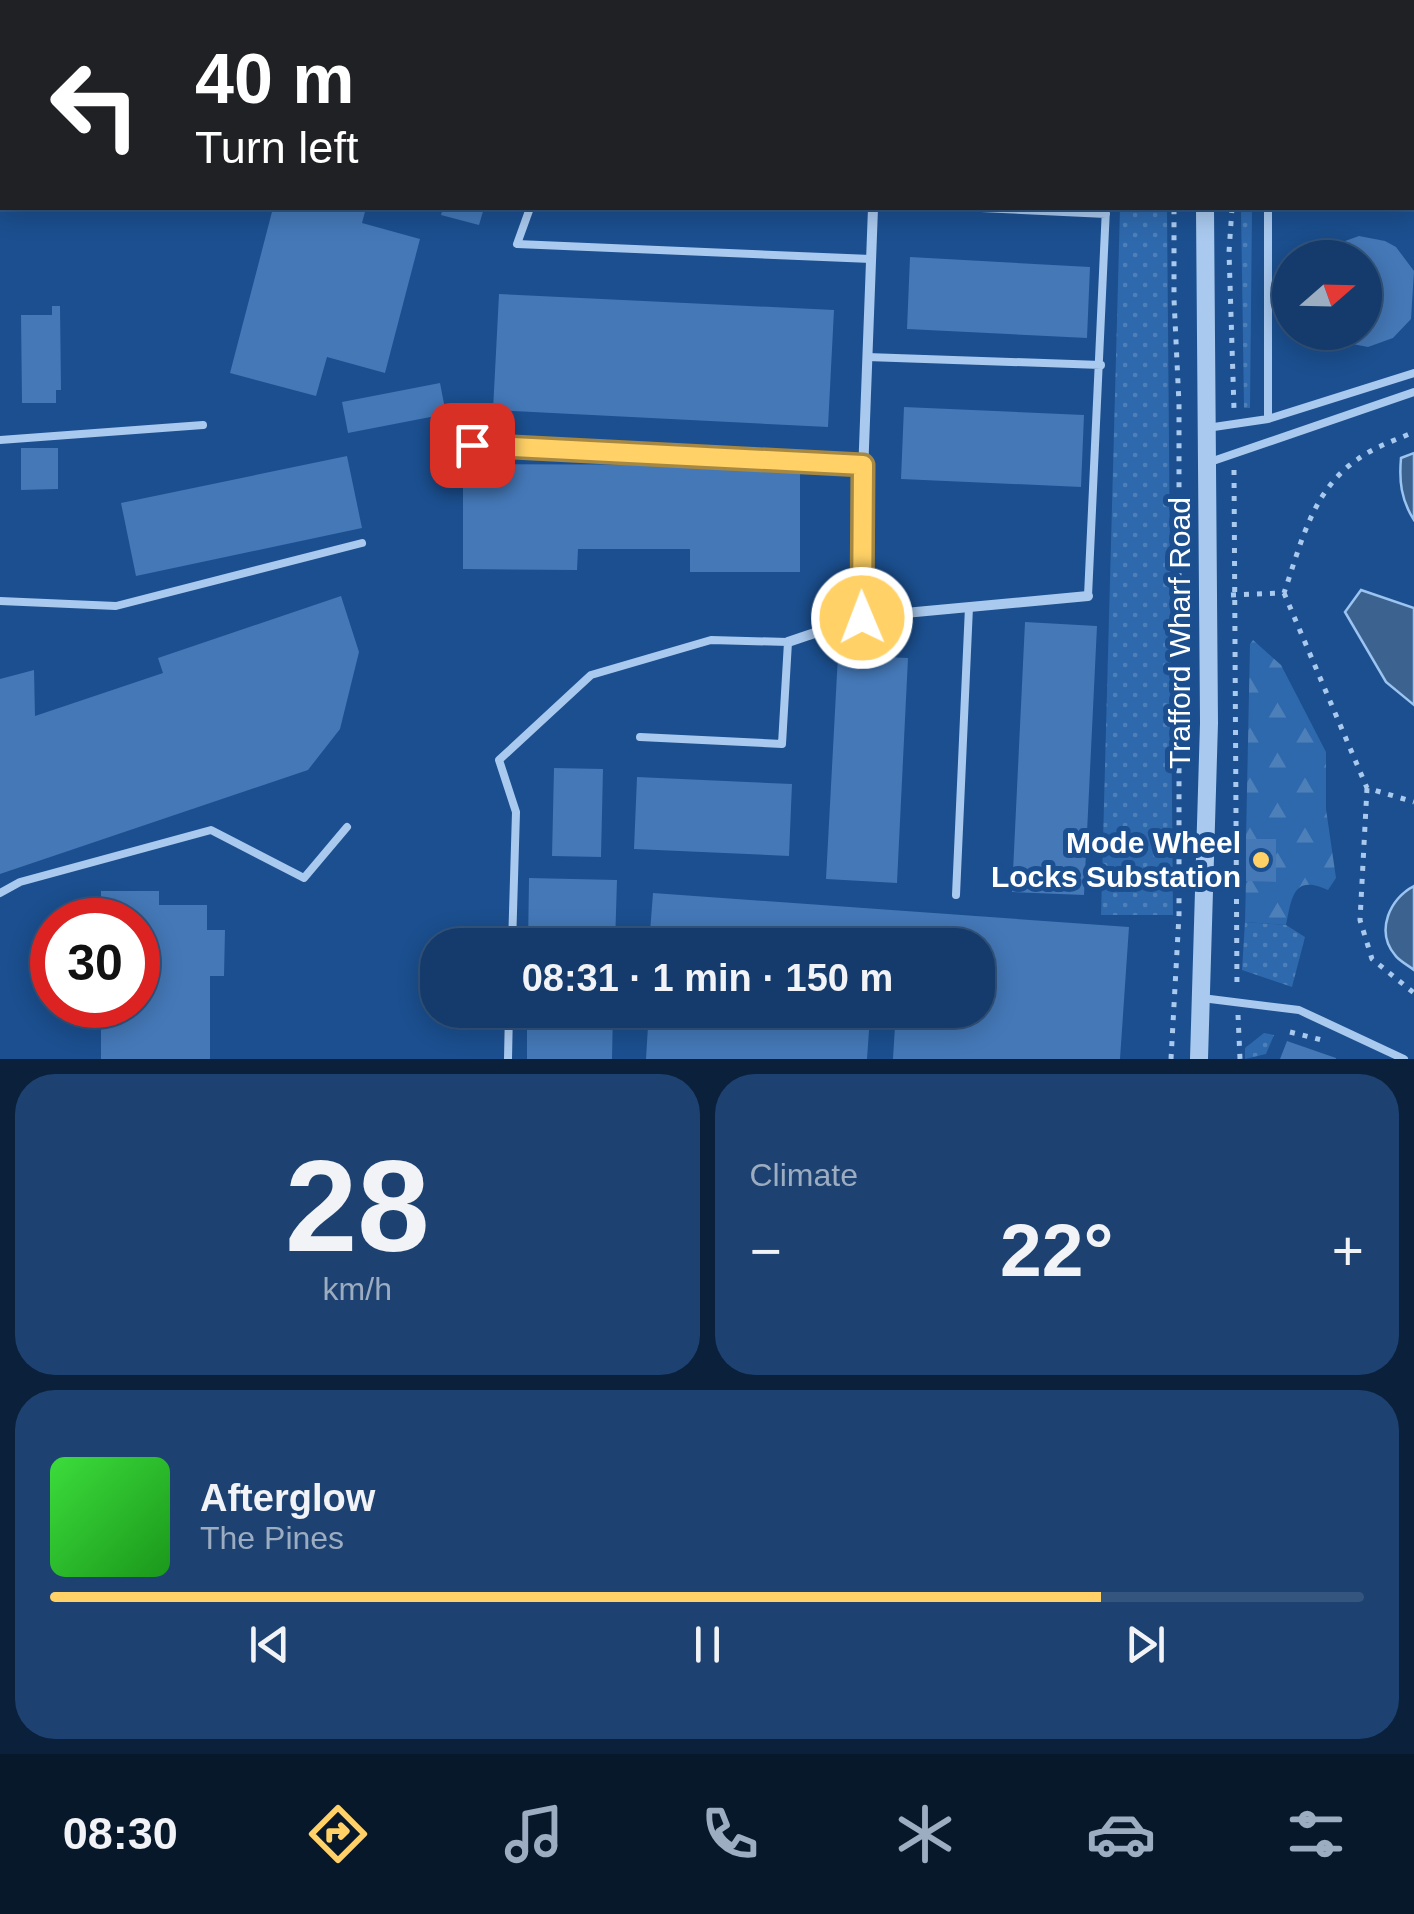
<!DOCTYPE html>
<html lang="en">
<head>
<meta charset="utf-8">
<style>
  :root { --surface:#143b6b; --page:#1d4271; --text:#f1f3f6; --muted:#9dadc1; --line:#33557e; --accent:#ffd166 }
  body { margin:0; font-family:Helvetica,sans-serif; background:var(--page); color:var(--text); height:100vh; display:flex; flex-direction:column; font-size:38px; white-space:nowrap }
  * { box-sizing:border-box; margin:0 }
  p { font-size:32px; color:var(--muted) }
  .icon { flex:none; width:55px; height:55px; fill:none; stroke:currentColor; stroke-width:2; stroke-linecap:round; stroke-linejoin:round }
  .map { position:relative; height:1059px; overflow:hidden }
  .panel { display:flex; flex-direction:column; gap:15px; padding:15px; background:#0b203b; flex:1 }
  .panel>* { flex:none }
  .guide { position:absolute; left:0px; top:0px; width:1415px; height:210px; box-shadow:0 5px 25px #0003,0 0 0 2px var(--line); background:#202124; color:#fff; overflow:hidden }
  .needle { width:65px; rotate:70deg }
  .fabs { position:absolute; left:1272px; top:240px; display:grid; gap:20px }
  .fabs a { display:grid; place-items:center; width:110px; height:110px; border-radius:50%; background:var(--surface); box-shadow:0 5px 25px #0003,0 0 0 2px var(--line); font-size:50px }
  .speed { position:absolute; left:30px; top:898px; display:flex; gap:20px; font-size:50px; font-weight:700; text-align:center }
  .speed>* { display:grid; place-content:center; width:130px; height:130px; border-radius:50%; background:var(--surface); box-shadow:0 5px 25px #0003,0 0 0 2px var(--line); line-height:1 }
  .speed .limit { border:15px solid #d22; background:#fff; color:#111 }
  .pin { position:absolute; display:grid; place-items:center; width:85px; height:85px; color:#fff; margin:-42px; border-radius:20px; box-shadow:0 5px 15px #0006 }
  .me { position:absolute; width:110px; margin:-55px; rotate:359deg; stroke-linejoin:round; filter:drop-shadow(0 0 8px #0008) }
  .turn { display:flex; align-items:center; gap:35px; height:210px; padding:0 30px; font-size:45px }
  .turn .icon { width:130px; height:130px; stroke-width:2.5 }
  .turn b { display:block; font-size:70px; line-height:85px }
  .big { font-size:75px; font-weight:800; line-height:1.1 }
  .panel .tile { flex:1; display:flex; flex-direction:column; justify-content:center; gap:15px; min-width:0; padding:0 35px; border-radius:40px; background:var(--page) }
  .panel .dial { align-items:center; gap:0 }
  .dial b { font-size:130px; line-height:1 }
  .song { display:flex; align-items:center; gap:30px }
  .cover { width:120px; height:120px; border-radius:15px; background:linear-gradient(135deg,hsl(120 70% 55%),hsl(120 70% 35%)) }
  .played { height:10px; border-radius:5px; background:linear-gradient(90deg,var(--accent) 80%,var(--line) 80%) }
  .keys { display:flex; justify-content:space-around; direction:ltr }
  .heat { display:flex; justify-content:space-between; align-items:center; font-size:55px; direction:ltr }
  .panel .tiles { flex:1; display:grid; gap:15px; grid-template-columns:1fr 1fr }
  .tile:last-child { grid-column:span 2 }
  .trip { position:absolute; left:420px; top:928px; width:575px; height:100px; border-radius:40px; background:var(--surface); box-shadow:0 5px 25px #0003,0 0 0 2px var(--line); font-weight:800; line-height:100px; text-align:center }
  .dock { display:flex; height:160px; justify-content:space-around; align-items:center; background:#08182b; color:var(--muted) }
  .dock .icon { width:70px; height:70px }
  .dock .selected { color:var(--accent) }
  .dock b { font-size:45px; color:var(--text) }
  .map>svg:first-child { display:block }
</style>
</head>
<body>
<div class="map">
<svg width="1414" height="1059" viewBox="0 0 1414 1059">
  <defs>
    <pattern id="green-dots" width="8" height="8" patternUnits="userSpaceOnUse" patternTransform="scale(2.5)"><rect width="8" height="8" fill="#2e69ad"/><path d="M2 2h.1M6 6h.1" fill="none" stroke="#4d80b9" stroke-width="1.8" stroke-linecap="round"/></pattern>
    <pattern id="forest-firs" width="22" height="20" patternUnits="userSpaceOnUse" patternTransform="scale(2.5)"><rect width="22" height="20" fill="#2e69ad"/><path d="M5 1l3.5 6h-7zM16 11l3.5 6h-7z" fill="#4d80b9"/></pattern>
  </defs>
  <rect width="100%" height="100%" fill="#1b4f8f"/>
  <path fill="url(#green-dots)" d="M1120 208H1167L1173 915H1101Z
    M1241 208H1252L1250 408H1244Z
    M1245 922 1286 925 1305 937 1292 987 1242 970Z
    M1264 1033 1274 1035 1266 1054 1245 1059V1048Z"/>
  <path fill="url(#forest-firs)" d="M1253 640 1281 665 1326 752V809L1336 878 1328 890C1293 874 1292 897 1286 925L1245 922 1246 881H1276V839H1246L1250 644Z"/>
  <path fill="#3c6290" stroke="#9cc4f0" stroke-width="2.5" d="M1414 453V520C1401 500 1399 481 1401 458Z
    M1361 590 1414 608V705L1386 682 1345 612Z
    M1414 886V970C1408 965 1399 961 1395 955 1375 931 1390 898 1414 886Z"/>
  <path fill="#4478b7" d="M273 208H366L362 223 420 239 385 373 327 357 316 396 230 373Z
    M443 208H484L479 225 441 215Z
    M1359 236 1385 241 1396 247 1414 271 1411 319 1393 338 1368 347 1342 342 1327 332H1365V258H1320L1334 245Z
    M910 257 1090 267 1087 338 907 329Z
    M499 294 834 310 828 427 493 410Z
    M52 306H60L61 390H56V403H22L21 315H52Z
    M440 383 446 414 348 433 342 402Z
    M904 407 1084 415 1081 487 901 479Z
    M21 448H58V489L21 490Z
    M347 456 362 528 136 576 121 503Z
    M463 464 800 465V572H690V549H578L577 570 463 569Z
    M341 596 359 652 340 729 308 770 0 874V679L34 670 35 716 163 673 158 658Z
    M1025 622 1097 626 1084 895 1012 892Z
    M838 655 908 658 897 883 826 879Z
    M554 768 603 769 601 857 552 856Z
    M637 777 792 784 789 856 634 849Z
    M1246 839H1276V882L1246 881Z
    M529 878 617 880 615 945H528Z
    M101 891H159V905H207V930H225L224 976H210V1059H101V1005H138V920H101Z
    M653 893 1129 927 1120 1059H893L896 1010H978V945H649Z
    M527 1010H613L612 1059H527Z
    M649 1010H781L870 1016 867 1059H646Z
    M1287 1041 1336 1058V1059H1280Z"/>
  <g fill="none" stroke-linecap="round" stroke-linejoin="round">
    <path stroke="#a9c9ee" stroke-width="5" stroke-dasharray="5 8" stroke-linecap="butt" d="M1210 2 1211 0
      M1264 2 1265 0
      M1232 208 1229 252 1234 409
      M1234 470 1237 989
      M1284 593 1367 788 1414 802
      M1231 595 1284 593C1301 544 1312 490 1358 459 1374 447 1396 440 1414 432
      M1367 788 1360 920 1372 959 1414 993
      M1238 1015 1240 1059
      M1290 1032 1322 1040
      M1171 1059 1179 915V404L1174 299V208"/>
    <path stroke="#a9c9ee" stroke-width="8" d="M292 0 293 2
      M600 2 601 0
      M1116 2V0
      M1301 2 1303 0
      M530 208 517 244 871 259
      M981 208 1106 214
      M1268 208V419
      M867 357 1101 365
      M1207 428 1268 419 1414 373
      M0 440 203 425
      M472 445 863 465
      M1210 462 1414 392
      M1088 596 1106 208
      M0 601 116 606 362 543
      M0 893 20 882 211 830 304 878 347 827
      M956 895 969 607
      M512 945 516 812 499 760 591 675 711 640 788 642 782 744 640 737
      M1202 998 1299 1010 1404 1059
      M508 1059 509 1010"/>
    <path stroke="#a9c9ee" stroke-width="10" d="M881 2V0
      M862 617 861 527 873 208
      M788 642 862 617 1088 596"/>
    <path stroke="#a9c9ee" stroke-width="18" d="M1236 2 1237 0
      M1199 1059 1209 723 1205 208"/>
  </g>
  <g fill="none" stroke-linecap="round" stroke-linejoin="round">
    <g stroke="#a68842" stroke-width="25">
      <path id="route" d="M472 445 863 465 862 618"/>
    </g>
    <use href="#route" stroke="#ffd166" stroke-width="18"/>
  </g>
  <circle fill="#ffd166" stroke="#1b4f8f" stroke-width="4" cx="1261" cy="860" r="10"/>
  <g text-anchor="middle" stroke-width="10" stroke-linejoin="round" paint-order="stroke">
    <g font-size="30" fill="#fff" stroke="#1b4f8f">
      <text transform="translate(1180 633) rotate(-90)" y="10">Trafford Wharf Road</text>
    </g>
    <g font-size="30" font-weight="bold" fill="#fff" stroke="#1b4f8f" text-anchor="end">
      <text x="1241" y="853">Mode Wheel<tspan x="1241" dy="34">Locks Substation</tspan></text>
    </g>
  </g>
</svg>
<div class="fabs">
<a><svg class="needle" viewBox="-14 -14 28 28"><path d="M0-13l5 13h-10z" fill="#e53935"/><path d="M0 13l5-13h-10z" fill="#9dadc1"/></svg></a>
</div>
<div class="speed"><div class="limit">30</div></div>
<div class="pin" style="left:472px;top:445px;background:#d93025"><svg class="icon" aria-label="arrive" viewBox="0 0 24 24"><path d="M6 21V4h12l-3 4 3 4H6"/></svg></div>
<svg class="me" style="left:862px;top:618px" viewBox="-20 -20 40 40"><circle r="17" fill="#ffd166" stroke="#fff" stroke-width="3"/><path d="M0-11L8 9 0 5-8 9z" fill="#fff"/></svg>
<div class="trip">08:31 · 1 min · 150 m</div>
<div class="guide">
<div class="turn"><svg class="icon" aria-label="left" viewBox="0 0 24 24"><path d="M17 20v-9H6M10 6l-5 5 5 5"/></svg><div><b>40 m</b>Turn left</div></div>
</div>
</div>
<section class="panel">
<div class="tiles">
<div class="tile dial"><b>28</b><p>km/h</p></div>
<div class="tile"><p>Climate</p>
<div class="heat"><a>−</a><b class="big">22°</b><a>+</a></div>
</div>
<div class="tile">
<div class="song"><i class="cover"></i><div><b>Afterglow</b><p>The Pines</p></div></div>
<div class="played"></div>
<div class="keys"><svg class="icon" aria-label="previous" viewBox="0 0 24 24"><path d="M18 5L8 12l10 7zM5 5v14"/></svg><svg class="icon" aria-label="pause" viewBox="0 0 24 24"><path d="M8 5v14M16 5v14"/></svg><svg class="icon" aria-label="next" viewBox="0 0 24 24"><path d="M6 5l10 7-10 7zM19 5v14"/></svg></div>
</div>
</div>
</section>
<nav class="dock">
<b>08:30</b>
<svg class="icon selected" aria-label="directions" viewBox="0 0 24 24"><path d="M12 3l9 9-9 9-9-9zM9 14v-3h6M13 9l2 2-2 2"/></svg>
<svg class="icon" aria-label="music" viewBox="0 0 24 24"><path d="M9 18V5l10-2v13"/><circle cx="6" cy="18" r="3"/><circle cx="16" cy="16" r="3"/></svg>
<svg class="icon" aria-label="phone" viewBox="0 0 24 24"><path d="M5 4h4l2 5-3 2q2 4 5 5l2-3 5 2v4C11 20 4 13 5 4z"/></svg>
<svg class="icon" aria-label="climate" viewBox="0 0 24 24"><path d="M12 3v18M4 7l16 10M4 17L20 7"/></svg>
<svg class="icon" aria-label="car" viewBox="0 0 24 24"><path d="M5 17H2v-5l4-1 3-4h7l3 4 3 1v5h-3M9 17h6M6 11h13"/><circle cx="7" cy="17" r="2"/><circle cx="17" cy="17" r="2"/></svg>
<svg class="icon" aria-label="filters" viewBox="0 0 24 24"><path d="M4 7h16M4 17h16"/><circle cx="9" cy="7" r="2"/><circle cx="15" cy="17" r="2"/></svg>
</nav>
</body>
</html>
